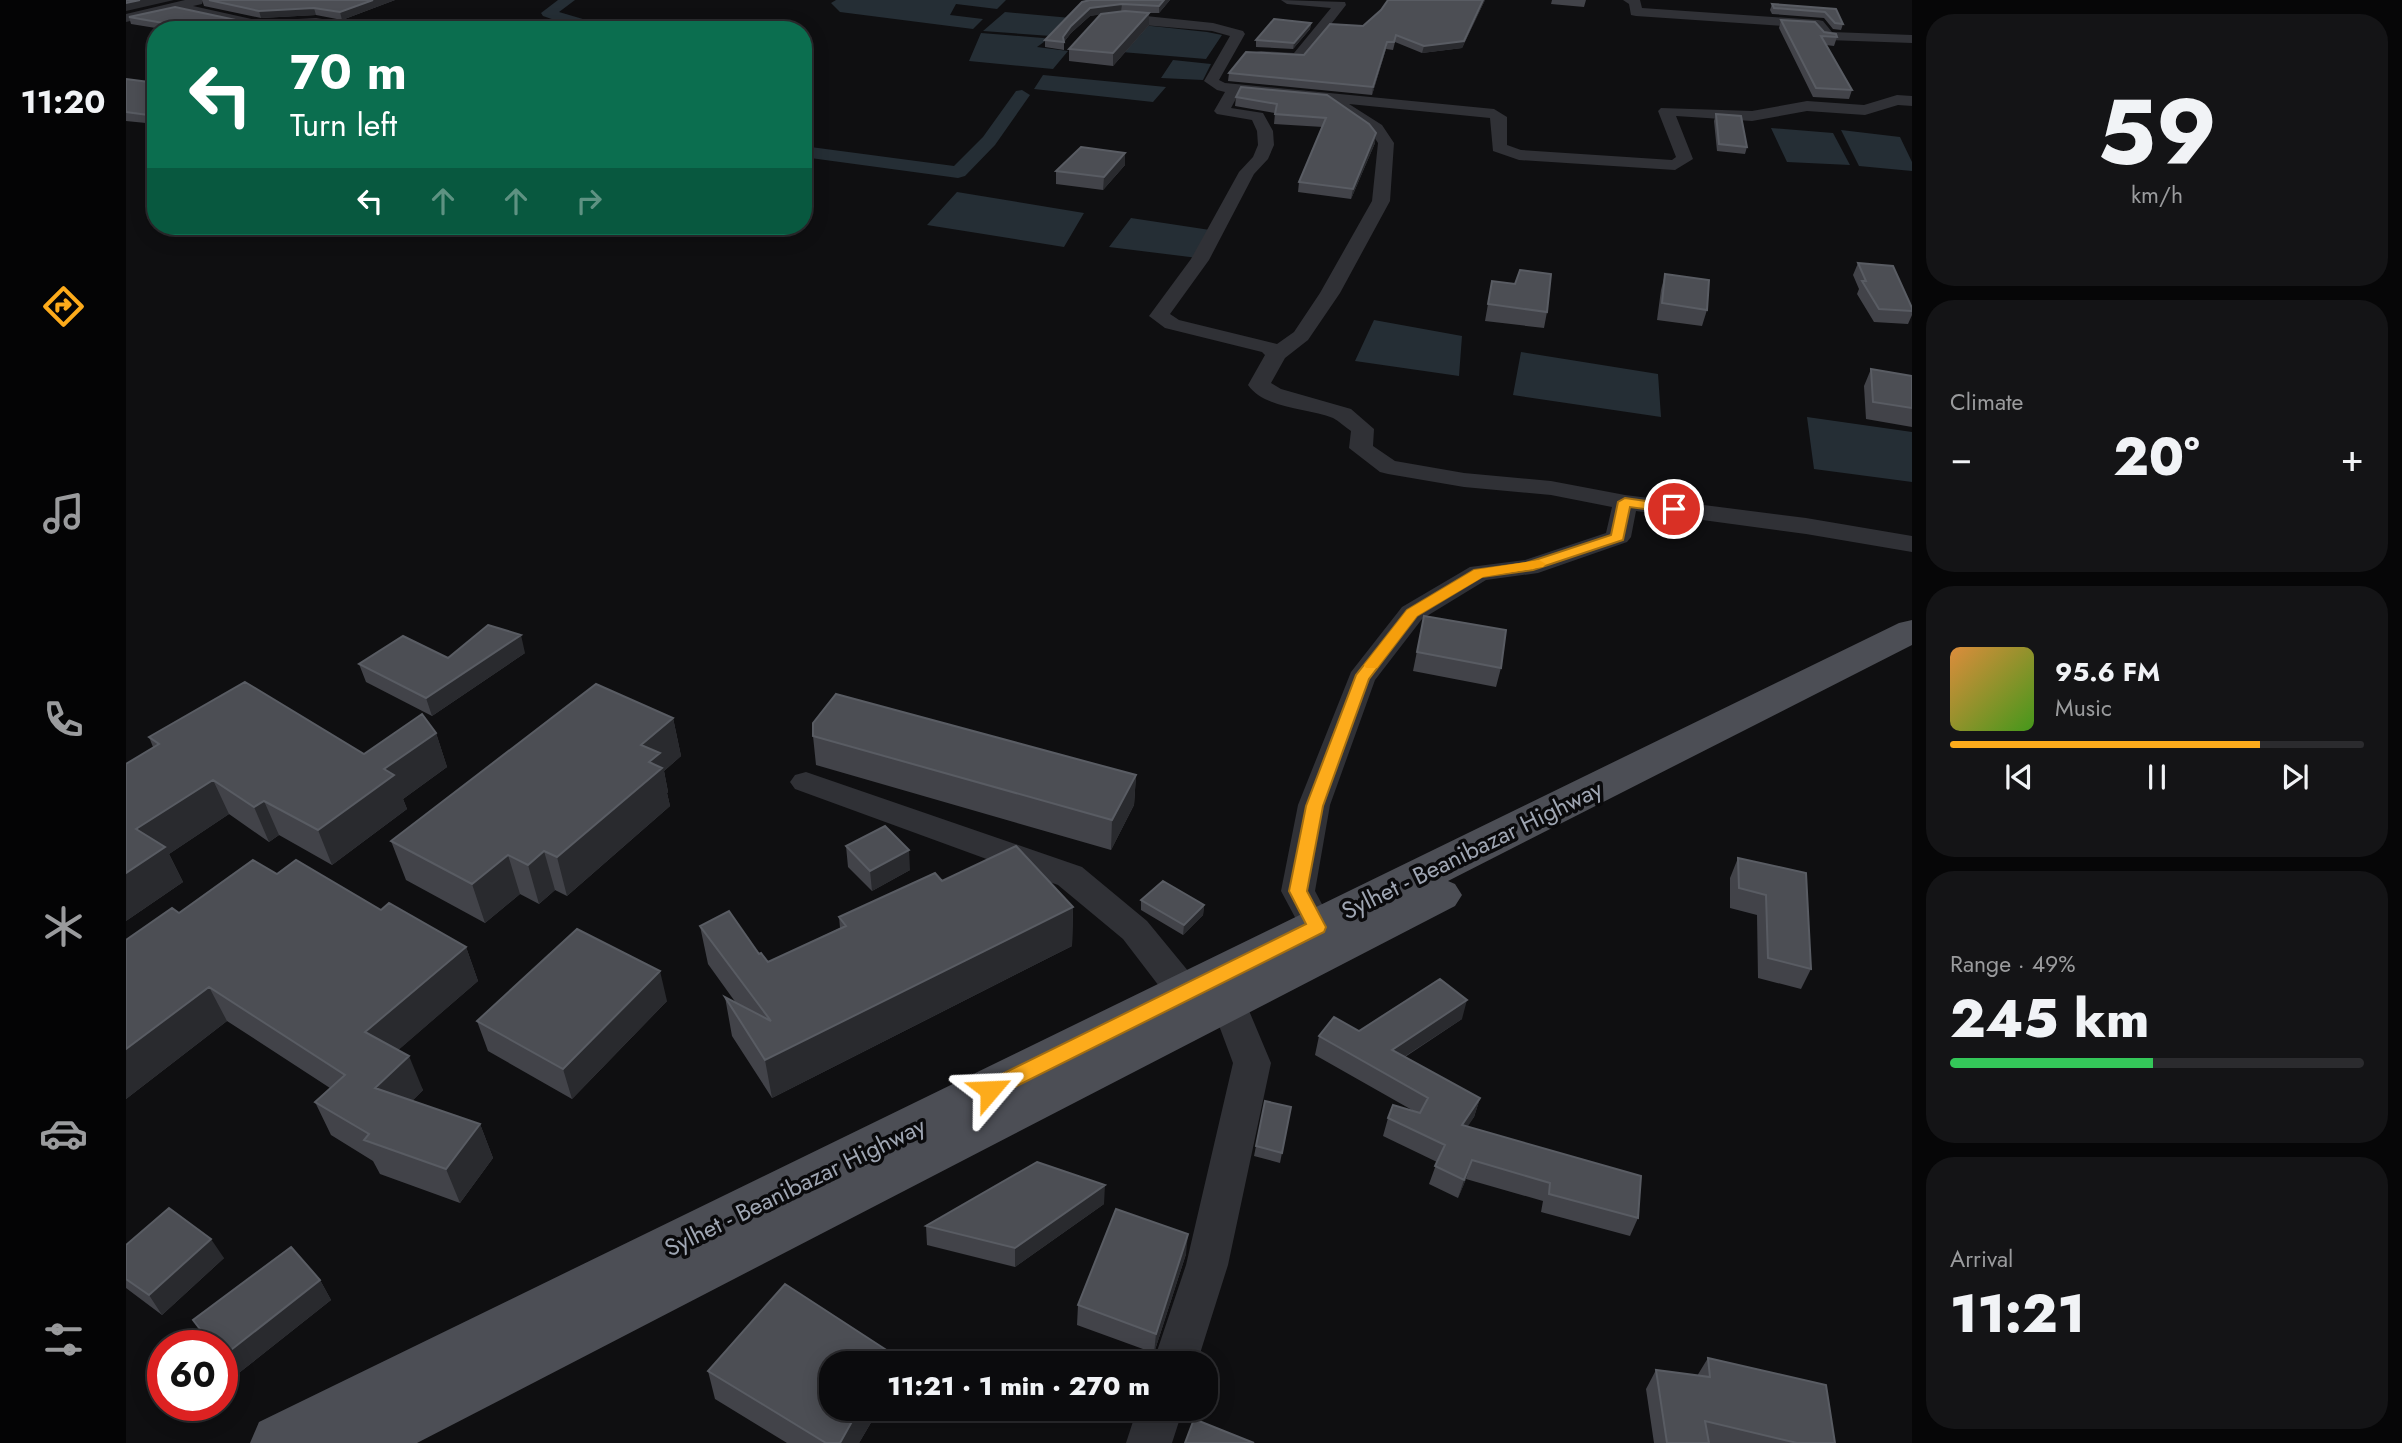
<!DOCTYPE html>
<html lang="en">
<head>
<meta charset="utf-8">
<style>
  :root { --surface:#0b0b0d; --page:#141416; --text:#f1f3f6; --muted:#9a9b9d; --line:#2b2b2e; --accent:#fdab1b }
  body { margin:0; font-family:Jost,sans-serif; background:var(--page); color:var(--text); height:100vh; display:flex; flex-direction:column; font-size:26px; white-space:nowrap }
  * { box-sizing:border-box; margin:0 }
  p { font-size:23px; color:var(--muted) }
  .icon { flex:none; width:38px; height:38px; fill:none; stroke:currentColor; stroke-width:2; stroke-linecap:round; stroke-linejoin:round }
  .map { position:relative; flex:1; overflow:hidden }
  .panel { display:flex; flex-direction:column; gap:14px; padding:14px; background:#060607; width:490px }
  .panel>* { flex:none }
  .banner { position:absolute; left:21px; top:21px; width:665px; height:214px; border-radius:28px; box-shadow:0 4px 18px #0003,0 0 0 2px var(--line); background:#0b6e4f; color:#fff; overflow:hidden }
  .speed { position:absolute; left:21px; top:1330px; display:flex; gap:14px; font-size:35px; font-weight:700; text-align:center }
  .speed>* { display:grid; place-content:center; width:91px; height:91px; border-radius:50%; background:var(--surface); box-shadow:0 4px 18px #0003,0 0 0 2px var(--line); line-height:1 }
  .speed .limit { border:10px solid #d22; background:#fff; color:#111 }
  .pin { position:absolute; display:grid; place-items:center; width:60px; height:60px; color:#fff; margin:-30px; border:4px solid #fff; border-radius:50%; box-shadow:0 2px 7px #0007 }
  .me { position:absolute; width:77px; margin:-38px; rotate:64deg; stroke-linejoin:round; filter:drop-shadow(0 0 5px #0008) }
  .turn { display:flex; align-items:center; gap:24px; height:147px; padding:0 28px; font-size:32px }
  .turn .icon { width:91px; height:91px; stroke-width:2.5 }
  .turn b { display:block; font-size:49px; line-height:60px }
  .lanes { display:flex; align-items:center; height:66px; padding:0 28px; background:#0003; justify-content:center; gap:35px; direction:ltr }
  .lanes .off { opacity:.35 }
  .big { font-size:52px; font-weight:800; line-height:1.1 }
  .panel .widget { flex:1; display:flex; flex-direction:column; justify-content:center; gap:10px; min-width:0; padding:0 24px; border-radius:28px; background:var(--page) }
  .panel .dial { align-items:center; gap:0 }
  .dial b { font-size:91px; line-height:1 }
  .song { display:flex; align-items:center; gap:21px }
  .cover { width:84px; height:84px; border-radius:10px; background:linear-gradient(135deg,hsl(30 70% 55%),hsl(100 70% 35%)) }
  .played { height:7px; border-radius:4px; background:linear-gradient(90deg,var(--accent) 75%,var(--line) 75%) }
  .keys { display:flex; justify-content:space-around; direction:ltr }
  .heat { display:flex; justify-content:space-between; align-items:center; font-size:38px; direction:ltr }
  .charge { height:10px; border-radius:5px; background:linear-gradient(90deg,#34c759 49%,var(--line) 0) }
  .trip { position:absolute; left:693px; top:1351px; width:399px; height:70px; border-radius:28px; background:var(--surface); box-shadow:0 4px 18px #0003,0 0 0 2px var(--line); font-weight:800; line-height:70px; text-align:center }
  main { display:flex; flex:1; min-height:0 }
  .menu { display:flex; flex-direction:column; width:126px; justify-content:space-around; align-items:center; background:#040405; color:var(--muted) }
  .menu .icon { width:49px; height:49px }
  .menu .active { color:var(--accent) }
  .menu b { font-size:32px; color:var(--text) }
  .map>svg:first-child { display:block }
</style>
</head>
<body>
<main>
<nav class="menu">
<b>11:20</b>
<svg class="icon active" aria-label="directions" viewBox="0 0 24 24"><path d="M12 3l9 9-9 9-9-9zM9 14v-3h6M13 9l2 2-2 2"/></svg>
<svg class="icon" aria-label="music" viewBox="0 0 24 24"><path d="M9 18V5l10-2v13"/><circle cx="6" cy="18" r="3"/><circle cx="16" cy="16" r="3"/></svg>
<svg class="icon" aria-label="phone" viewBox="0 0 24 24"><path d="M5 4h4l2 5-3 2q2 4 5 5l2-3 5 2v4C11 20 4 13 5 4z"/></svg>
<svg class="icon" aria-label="climate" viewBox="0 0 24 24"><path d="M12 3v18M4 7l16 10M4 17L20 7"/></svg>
<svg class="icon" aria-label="car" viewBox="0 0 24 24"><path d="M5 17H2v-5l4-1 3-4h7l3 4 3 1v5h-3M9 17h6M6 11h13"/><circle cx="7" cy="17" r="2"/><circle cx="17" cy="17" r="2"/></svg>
<svg class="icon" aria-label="filters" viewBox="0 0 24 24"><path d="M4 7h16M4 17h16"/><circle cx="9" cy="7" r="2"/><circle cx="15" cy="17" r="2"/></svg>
</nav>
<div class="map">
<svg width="1786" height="1443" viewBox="0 0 1786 1443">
  <rect width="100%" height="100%" fill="#0f0f11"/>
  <path fill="#252e35" d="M710 0H880L871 9 830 4 824 15 857 19 847 29 714 12 705 3Z
    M879 12 945 18 925 36 857 31Z
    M979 21 1081 32 1096 35 1080 59 959 49Z
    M855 33 917 38 922 39 911 47 942 51 927 69 843 61Z
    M1047 60 1085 64 1077 80 1035 78Z
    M917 75 1040 87 1027 102 908 89Z
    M1645 128 1707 133 1724 165 1661 162Z
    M1715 130 1774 137 1786 162V171L1733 166Z
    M831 192 958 213 938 247 801 225Z
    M1005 218 1084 230 1072 258 983 247Z
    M1248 320 1336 336 1333 376 1229 361Z
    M1395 352 1532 374 1535 417 1387 395Z
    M1681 417 1786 432V482L1688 469Z"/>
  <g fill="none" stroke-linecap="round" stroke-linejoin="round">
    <path fill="#252e35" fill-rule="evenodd" d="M432 0H449L433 12 484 27 486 30H457L417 16 415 13Z
      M896 90 904 95 869 145 839 176 832 178 677 157V146L828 166 857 137 890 91Z"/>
    <path fill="#303136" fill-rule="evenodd" d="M59 0H77L76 4 67 6 135 21 190 18 239 26 246 30H213L190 26 135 29 51 10 0 22V14Z
      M1155 0 1219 2 1220 5 1177 60 1130 58V52L1135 51 1168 53 1205 8 1161 4Z
      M1497 0H1514L1516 8 1692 20 1697 21 1706 32 1786 35V43L1702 40 1697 39 1688 28 1510 16 1505 15 1503 4Z
      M991 13 1087 23 1117 31 1119 34 1093 80 1099 83 1368 109 1381 117V145L1395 150 1546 160 1550 157 1532 111 1535 108 1626 111 1681 101 1738 105 1771 95 1786 96V106L1772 105 1739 115 1681 111 1626 121 1550 116 1567 159 1549 170 1393 160 1367 151 1364 118 1223 104 1256 125 1268 143 1264 201 1214 293 1182 340 1159 358 1145 383 1155 389 1225 409 1248 429 1247 446 1269 461 1338 473 1425 481 1499 495 1680 518 1786 536V552L1680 534 1510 511 1505 537 1501 542 1412 573 1360 580 1296 619 1249 680 1204 805 1189 891 1208 927 1203 936 1191 940 1179 936 1155 891 1172 805 1225 672 1276 607 1344 567 1399 560 1480 533 1486 507 1425 495 1338 487 1262 474 1254 472 1223 448 1225 431C1219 427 1213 421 1207 418 1181 408 1139 409 1122 385L1139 355 1136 352 1039 328 1023 316 1065 259 1113 172 1127 157 1132 145 1131 131 1126 120 1091 114 1088 111 1099 92 1091 90 1078 81 1104 36 1086 31 983 22 976 18ZM1113 93 1201 102 1244 131 1252 143 1246 201 1194 293 1168 332 1151 344 1053 320 1044 314 1083 260 1128 174 1142 159 1148 145 1147 131 1137 113 1105 108Z
      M680 772 956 867 1021 921 1072 983 1077 993 1072 1003 1059 1007 1046 1003 997 939 932 885 669 789 664 782 669 775Z
      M1103 990 1116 994 1145 1063 1102 1265 1071 1363H1027L1060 1265 1107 1063 1085 1004 1090 994Z
      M1011 1409H1057L1046 1443H1000Z"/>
    <path fill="#4c4e55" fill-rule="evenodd" d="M1786 620V645L1322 881 1329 884 1336 895 1329 906 291 1443H124L133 1422 1773 623Z"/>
  </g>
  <path fill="#424349" d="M76 0H269L216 20 190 15 135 18 78 6Z
    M964 0H1044L1033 13H1023V25L987 66 943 61V49L974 14 964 16 945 33 938 42V50L919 47V40Z
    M1262 0H1359L1336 48 1296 53 1269 42 1267 50 1260 49 1246 95 1102 81 1103 73 1178 55 1237 26 1255 10Z
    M1426 0H1460L1458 7 1425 4Z
    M1646 4 1710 9 1717 24 1715 30 1707 29 1698 18 1646 14 1644 10Z
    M49 7 121 28 117 30H100L89 27 82 30H42L5 24 3 17Z
    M1655 20 1711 37 1708 46 1700 45 1726 90 1723 99 1687 97 1653 28Z
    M190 23 192 29 189 30H159L158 24Z
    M1185 23 1184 29 1167 49 1130 47V40Z
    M0 79 30 83V124L0 121Z
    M1201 95 1249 143 1225 199 1172 192 1173 182 1197 127 1148 124 1149 113 1109 106 1110 97Z
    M1590 114 1621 147 1619 154 1591 151 1588 121Z
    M999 153V165L977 190 930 184V171Z
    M1732 263 1786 308V315L1782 324 1748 322 1731 294 1733 289 1727 275Z
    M1539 274 1581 310 1576 326 1531 320 1535 290Z
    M1366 281 1421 312 1418 328 1359 321Z
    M1745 369 1786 376V427L1740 419 1738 386Z
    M1298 616 1375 668 1370 687 1287 671Z
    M399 653 306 716 240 682 233 664Z
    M547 718 555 756 538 771 542 792 541 793 544 806 441 896 429 890 413 904 394 894 359 923 280 880 265 841Z
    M310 733 321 767 277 799 281 809 206 865 153 835 143 842 103 814 43 854 57 882 0 921 27 747 23 737 238 754Z
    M687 736 1010 775 1008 805 985 850 690 765Z
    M720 846 784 870 746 891 722 867Z
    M1612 858 1680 873 1685 969 1675 989 1632 978 1631 915 1604 908V878Z
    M151 874 255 910 340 947 352 981 272 1050 297 1090 286 1101 354 1124 367 1158 334 1203 254 1174 247 1161 205 1135 189 1102 204 1088 101 1021 0 1099V940L53 913Z
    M816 881 947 907 946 946 646 1098 606 1036 599 997 610 1003 582 964 574 926 633 954 642 962 714 928 713 917Z
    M1015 900 1078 905 1077 915 1057 935 1015 910Z
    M541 1001 446 1099 362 1051 351 1021Z
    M1336 1019 1279 1057 1354 1098 1348 1117 1341 1126 1512 1218 1504 1236 1415 1212 1417 1201 1340 1179 1332 1198 1303 1184 1311 1162 1257 1136 1262 1118 1286 1110 1189 1055 1193 1036Z
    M1139 1101 1165 1107 1154 1163 1128 1156Z
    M978 1204 889 1267 801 1245 800 1226Z
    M0 1245 98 1258 36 1315 0 1288Z
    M1060 1254 1028 1353 951 1325 952 1305Z
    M194 1280 205 1300 109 1376 96 1359V1346H85L67 1320Z
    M1582 1358 1709 1443H1528L1520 1389 1530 1370 1571 1376Z
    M582 1371 705 1409H753L733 1443H661L589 1399Z"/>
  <path fill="#292a2e" d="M14 0H48L0 11V3Z
    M247 0H269L216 20 214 12Z
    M1038 0H1044L1033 13V6Z
    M1357 0H1359L1336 48 1296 53 1298 46Z
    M996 4 995 12 964 16 945 33 938 42 937 37 945 26 964 8Z
    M188 8 190 15 135 18 133 11Z
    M1023 13V25L987 66V53Z
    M87 21 89 27 82 30H67L66 28Z
    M119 22 121 28 109 30 107 26Z
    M190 23 192 29 178 30 177 27Z
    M1185 23 1184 29 1167 49 1168 43Z
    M1261 42 1260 49 1246 95 1247 87Z
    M1250 133 1249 143 1225 199 1227 189Z
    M999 153V165L977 190 978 177Z
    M395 635 399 653 306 716 300 698Z
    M547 718 555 756 538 771 542 792 541 793 544 806 441 896 431 857 515 745Z
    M310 733 321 767 277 799 281 809 206 865 192 830 258 769Z
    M1010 775 1008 805 985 850 986 820Z
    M87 780 103 814 43 854 57 882 0 921V873L10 829Z
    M138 801 153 835 143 842 128 807Z
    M783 850 784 870 746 891 744 871Z
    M418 851 429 890 413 904 402 865Z
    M382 855 394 894 359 923 346 884Z
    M1078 905 1077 915 1057 935 1058 925Z
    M947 907 946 946 646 1098 639 1060Z
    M340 947 352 981 254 1066 239 1032Z
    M534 971 541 1001 446 1099 437 1069Z
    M83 987 101 1021 0 1099V1049Z
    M1341 1000 1336 1019 1261 1068 1266 1050Z
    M283 1056 297 1090 264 1122 249 1088Z
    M1354 1098 1348 1117 1331 1143 1336 1125Z
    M354 1124 367 1158 334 1203 320 1169Z
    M1346 1160 1340 1179 1332 1198 1338 1180Z
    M979 1185 978 1204 889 1267V1248Z
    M1062 1234 1060 1254 1028 1353 1030 1334Z
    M85 1239 98 1258 36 1315 23 1295Z
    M194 1280 205 1300 109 1376 96 1357Z
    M765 1353 766 1363H759Z
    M733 1409H753L733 1443H714Z"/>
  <path fill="#4c4e54" stroke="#595c63" stroke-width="2" d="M0 0H14L0 3Z
    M83 0H247L214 12 188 8 133 11Z
    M964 0H1038L1033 6 996 4 964 8 945 26 937 37 938 42 919 40 956 2Z
    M1262 0H1357L1338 41 1298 46 1270 35 1268 42H1261L1247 87 1103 73 1120 52 1178 55 1204 24 1237 26 1255 10Z
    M1646 4 1710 9 1717 24 1709 23 1699 12 1648 8Z
    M49 7 119 22 107 26 87 21 66 28 3 17Z
    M999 11 1023 13 987 53 943 49 975 14Z
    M1148 19 1185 23 1168 43 1130 40Z
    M1655 20 1689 22 1698 32 1710 34 1711 37 1695 36 1726 90 1690 88Z
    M190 23 177 27 158 24Z
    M0 79 30 83V116L0 112Z
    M1115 87 1201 95 1243 124 1250 133 1227 189 1173 182 1200 118 1149 114 1151 104 1110 97Z
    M1590 114 1615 116 1621 147 1593 144Z
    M955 147 999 153 978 177 930 171Z
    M1732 263 1767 266 1786 308V311L1753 309 1736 281H1740Z
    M1394 270 1425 274 1421 312 1362 304 1366 281 1389 284Z
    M1539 274 1583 280 1581 310 1536 303Z
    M1745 369 1786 376V408L1747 402Z
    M1298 616 1380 630 1375 668 1291 652Z
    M362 625 395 635 300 698 233 664 277 636 322 658Z
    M119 682 238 754 296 714 310 733 258 769 268 775 192 830 138 801 128 807 87 780 10 829 39 847 0 873V764L33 744 23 737Z
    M470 684 547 718 515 745 534 753 523 762 536 768 431 857 418 851 402 865 382 855 346 884 265 841Z
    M710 694 1010 775 986 820 687 736V723Z
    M759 826 783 850 744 871 720 846Z
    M890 846 947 907 639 1060 599 997 645 1021 574 926 603 911 633 954 635 953 642 962 720 926 713 917 809 873 816 881Z
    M1612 858 1680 873 1685 969 1642 958 1640 895 1613 888Z
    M127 860 151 874 170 860 255 910 263 903 340 947 239 1032 283 1056 249 1088 354 1124 320 1169 238 1140 243 1134 189 1102 219 1075 83 987 0 1049V940L46 908 53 913Z
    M1037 881 1078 905 1058 925 1015 900Z
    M451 929 534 971 437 1069 351 1021Z
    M1314 979 1341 1000 1266 1050 1354 1098 1336 1125 1515 1176 1512 1218 1423 1194 1424 1183 1346 1160 1338 1180 1309 1166 1319 1145 1262 1118 1267 1105 1294 1113 1302 1098 1193 1036 1208 1017 1233 1031Z
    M1139 1101 1165 1107 1156 1153 1130 1146Z
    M911 1162 979 1185 889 1248 800 1226Z
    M43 1208 85 1239 23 1295 0 1279V1245Z
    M990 1209 1062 1234 1030 1334 952 1305Z
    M165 1247 194 1280 96 1357V1346H87L67 1320Z
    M659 1284 765 1353 759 1363H705V1409H733L714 1443H700L582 1371Z
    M1582 1358 1700 1385 1709 1443H1671L1579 1421 1583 1443H1541L1530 1370 1584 1377Z
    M1068 1419 1128 1443H1059Z"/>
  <path fill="#fdab1b" stroke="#a46f12" stroke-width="2" d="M1499 498 1548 505 1555 509 1548 513 1504 507 1497 540 1407 570 1356 577 1291 616 1243 679 1197 806 1181 891 1200 927 1198 932 871 1096 864 1099 856 1096 853 1090 856 1084 1180 924 1163 891 1180 806 1230 675 1281 610 1348 570 1400 563 1485 535 1492 502Z"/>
  <path fill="#f59e0b" d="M1413 560 1420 564 1417 567 1357 577 1291 616 1251 668H1240L1238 665 1281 610 1348 570Z"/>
  <g text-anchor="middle" stroke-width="7" stroke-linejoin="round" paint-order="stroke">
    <g font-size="24" fill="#9fa6b3" stroke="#0a0a0c">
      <text transform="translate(1346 850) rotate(-26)" y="8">Sylhet - Beanibazar Highway</text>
      <text transform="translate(669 1187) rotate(-26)" y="8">Sylhet - Beanibazar Highway</text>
    </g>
  </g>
</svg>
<div class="speed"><div class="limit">60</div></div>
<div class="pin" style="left:1548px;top:509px;background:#d93025"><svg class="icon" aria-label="arrive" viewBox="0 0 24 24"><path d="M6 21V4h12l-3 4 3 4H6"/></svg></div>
<svg class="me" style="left:864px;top:1090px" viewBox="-20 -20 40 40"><path d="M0-17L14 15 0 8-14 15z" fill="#fdab1b" stroke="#fff" stroke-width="4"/></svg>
<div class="trip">11:21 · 1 min · 270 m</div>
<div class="banner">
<div class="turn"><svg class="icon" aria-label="left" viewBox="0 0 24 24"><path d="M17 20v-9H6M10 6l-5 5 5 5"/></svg><div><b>70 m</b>Turn left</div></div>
<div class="lanes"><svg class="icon" aria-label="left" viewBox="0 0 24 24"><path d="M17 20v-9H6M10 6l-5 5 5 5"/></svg><svg class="icon off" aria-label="ahead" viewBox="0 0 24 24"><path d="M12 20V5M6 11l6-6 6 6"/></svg><svg class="icon off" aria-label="ahead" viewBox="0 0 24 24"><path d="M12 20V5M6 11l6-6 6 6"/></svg><svg class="icon off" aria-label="right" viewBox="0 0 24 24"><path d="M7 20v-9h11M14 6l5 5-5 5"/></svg></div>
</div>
</div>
<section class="panel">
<div class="widget dial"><b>59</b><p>km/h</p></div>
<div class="widget"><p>Climate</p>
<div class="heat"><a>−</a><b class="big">20°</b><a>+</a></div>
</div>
<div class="widget">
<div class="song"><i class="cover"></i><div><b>95.6 FM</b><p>Music</p></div></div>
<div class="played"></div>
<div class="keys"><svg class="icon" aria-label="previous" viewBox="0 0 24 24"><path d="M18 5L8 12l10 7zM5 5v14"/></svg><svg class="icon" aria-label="pause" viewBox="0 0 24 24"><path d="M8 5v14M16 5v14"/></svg><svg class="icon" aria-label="next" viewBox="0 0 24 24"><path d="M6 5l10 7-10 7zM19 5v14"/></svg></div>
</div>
<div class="widget"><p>Range · 49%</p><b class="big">245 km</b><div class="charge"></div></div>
<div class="widget"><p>Arrival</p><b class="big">11:21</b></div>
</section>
</main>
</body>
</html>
